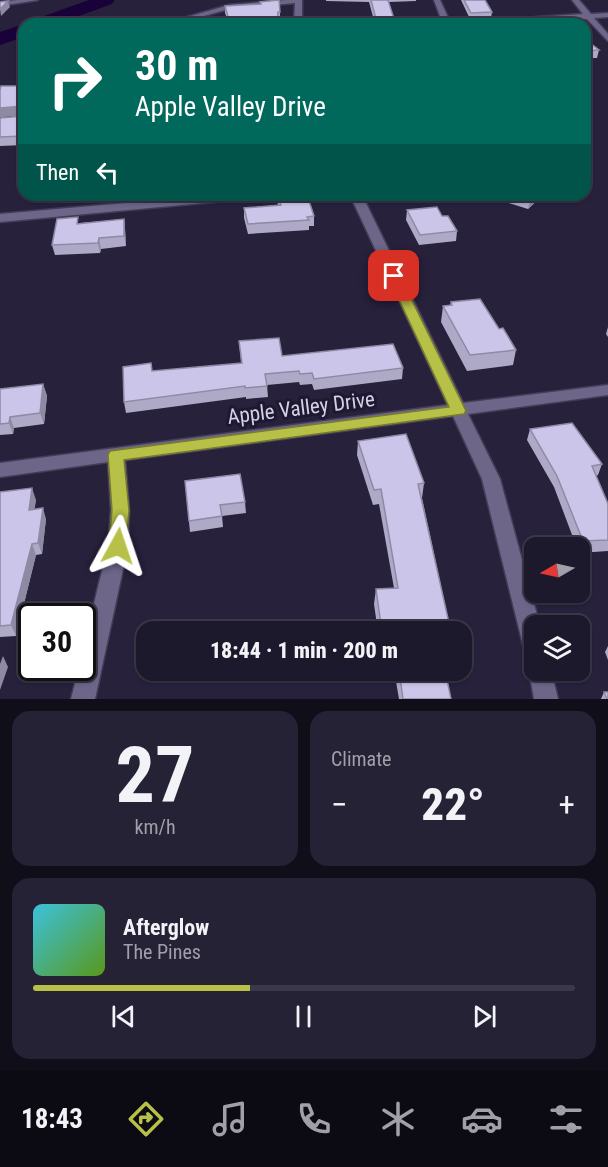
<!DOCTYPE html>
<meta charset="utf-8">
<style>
body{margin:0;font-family:"Roboto Condensed",sans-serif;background:#252235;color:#f1f3f6;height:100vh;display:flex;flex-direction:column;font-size:22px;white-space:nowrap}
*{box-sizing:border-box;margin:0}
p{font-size:20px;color:#a0a0aa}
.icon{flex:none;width:33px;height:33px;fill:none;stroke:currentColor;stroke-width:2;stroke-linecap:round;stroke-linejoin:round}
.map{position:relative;height:699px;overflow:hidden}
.panel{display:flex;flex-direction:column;gap:12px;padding:12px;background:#100e19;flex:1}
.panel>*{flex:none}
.guide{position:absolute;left:18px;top:18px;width:573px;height:183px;border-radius:18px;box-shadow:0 2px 4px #0004,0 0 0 2px #3b3849;background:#00695c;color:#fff;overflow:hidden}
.needle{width:39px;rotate:261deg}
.controls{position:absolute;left:524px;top:537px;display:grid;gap:12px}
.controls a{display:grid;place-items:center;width:66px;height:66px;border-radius:12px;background:#1d192d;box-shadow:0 2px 4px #0004,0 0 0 2px #3b3849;font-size:30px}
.speed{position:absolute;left:18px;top:603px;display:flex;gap:12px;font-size:30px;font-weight:700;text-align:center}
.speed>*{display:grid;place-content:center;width:78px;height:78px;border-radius:50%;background:#1d192d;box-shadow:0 2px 4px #0004,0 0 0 2px #3b3849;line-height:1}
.speed .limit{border:3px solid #111;border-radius:9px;background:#fff;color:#111}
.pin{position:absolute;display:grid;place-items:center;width:51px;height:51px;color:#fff;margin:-26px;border-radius:12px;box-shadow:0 3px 9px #0006}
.me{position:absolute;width:66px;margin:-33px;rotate:5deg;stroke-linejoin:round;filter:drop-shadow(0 0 4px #0008)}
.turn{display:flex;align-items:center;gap:21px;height:126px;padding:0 18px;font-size:27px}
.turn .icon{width:78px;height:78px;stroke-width:2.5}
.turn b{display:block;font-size:42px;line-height:51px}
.then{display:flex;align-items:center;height:57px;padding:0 18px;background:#0003;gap:12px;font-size:22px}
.big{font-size:45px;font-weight:800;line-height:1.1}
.panel .card{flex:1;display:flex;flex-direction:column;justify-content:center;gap:9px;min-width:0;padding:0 21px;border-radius:18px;background:#252235}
.panel .dial{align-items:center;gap:0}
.dial b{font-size:78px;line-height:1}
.song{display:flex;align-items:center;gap:18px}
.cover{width:72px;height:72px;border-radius:9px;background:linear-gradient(135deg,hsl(190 70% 55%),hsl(90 70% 35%))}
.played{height:6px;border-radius:3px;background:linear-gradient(90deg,#b8c147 40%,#3b3849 40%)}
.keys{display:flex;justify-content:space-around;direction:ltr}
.heat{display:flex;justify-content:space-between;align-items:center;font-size:33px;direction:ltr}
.panel .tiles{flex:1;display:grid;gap:12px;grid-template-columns:1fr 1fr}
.card:last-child{grid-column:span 2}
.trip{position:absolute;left:136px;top:621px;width:336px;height:60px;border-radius:18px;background:#1d192d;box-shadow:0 2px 4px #0004,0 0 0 2px #3b3849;font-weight:800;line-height:60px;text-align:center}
.dock{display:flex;height:96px;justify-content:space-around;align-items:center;background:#0c0a12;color:#a0a0aa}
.dock .icon{width:42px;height:42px}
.dock .on{color:#b8c147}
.dock b{font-size:27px;color:#f1f3f6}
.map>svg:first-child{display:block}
</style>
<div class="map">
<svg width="608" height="699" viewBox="0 0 608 699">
<rect width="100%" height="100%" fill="#27213c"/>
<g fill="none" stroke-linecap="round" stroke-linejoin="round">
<!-- river -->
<path fill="#180239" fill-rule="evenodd" d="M89 0H115L112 4 57 24H31L33 20Z
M24 24V37L0 45V32Z"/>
<defs>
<path id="minor" d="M17 0H38L0 6V2Z
M286 0H302V24H294L295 3 229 9 175 24H163L229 5Z
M434 0H440L451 24H443Z
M572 0H579L591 14 608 13V17L594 18 608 34V41L587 19 457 24 461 22 583 14Z
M217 195H262L256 198 0 222V214Z
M350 195H362L463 403 608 385V395L468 414 500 479 540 626H534V655L526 652 523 645 482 479 453 416 125 460 129 510 128 546 95 699H71L79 668H82V653L108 546 111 510 108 462 0 477V463L448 405Z
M532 662H534V670H551L558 699H534L529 670Z"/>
</defs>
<!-- minor casing -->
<use href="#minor" stroke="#433d57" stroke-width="3"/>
<!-- minor -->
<use href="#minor" fill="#6d6689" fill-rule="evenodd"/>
</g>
<!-- wall -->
<path fill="#afa9c8" d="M326 0H416V1L389 2 394 19V24H375L369 2 326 1Z
M461 0H485L492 12 491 18 499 24H473L474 19H470Z
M260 2 280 12V19H278L277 24H229L225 13V6L260 4Z
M585 39 599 50 597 58H585Z
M24 86V145L0 146V118L22 116 24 115 0 117Z
M276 195H302L314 216V226H309V230L248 234 244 218V208L278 205Z
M497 195H543L528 209 496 199Z
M407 210 442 216 457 231 456 241 419 245 406 220Z
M124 219 125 229 126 246 101 249 100 253 55 255 52 245 80 223Z
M451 302 499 329 516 350 513 365 467 371 441 322 443 306H450Z
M608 327V337L606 334Z
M239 341 282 356 403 368 402 379 314 390 312 384 300 385 299 382 267 385 268 397 246 399V397L126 413 124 402 153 371 241 363Z
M43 384 47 396 44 424 14 428 13 434 0 435V389Z
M530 429 602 464 598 475 596 476 608 504V551L579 553V548H577L554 487 527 440Z
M358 441 424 483 422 498 451 632H378L374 604 376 589 394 588 379 504 373 505 357 455Z
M185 481 245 502 246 513 222 516 223 527 190 532Z
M0 492 36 500 34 509 46 519 42 554 36 555 16 636 0 637Z
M608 646V660L605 652Z
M394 670H445L451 699H399Z
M604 692 608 699H601Z"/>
<!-- shaded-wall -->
<path fill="#8e8aa3" d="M8 1 10 7 1 16 0 9Z
M22 106 24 115 0 117V108Z
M535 195H543L528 209 530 200Z
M124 219 125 229 126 246 124 236Z
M99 238 101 249 100 253 98 243Z
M43 384 47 396 44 424 40 413Z
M10 417 14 428 13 434 9 423Z
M32 488 36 500 33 521 29 510Z
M43 508 46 519 42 554 38 543Z
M32 544 36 555 16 636 11 625Z
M3 656 8 667 0 690V664Z"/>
<!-- building -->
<path fill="#cbc5e9" stroke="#8e8aa3" stroke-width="1.5" d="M279 0 280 12H278L277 24H270L269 23H262V24H230L225 6 261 4 260 2Z
M371 0H388L394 19H376Z
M464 0H485L492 12 471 13Z
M8 1 0 9V2Z
M495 17 499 24H479L474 18Z
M585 39 599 50 585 51Z
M1 86H24V114L22 106 0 108V90Z
M24 114V136L0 137V118L22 116Z
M278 195H302L303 198H308L314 216 307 217 309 220 248 224 244 208 281 205Z
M516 195H535L530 200Z
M437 207 442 216H448L457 231 420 235 407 210Z
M78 217 77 224 124 219V236L99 238 98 243 52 245 57 219Z
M480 299 499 329 503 328 516 350 470 355 443 306 452 305 451 302Z
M279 338 282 356 393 344 403 368 314 379 312 373 300 374 299 371 265 374 267 386 245 388V386L124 402 123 367 151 363 152 371 242 363 239 341Z
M43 384 40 413 10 417 9 423 0 424V389Z
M572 423 602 464 592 466 608 504V540L583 541 557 476 530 429Z
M406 434 424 483 418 484 451 632H382L376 589 398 588 381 489 374 490 358 441Z
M240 474 245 502 220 505 222 516 189 521 185 481Z
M32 488 29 510 43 508 38 543 32 544 11 625 0 626V492Z
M399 670H445L451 699H403Z
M604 692H608V699H607Z"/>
<!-- route -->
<path fill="#b8c147" stroke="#787d2e" stroke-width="1.5" d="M394 272 400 276 466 411 464 414 124 460 129 510 126 546 124 551 118 553 111 551 109 546 112 510 108 455 110 451 449 407 388 276Z"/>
<g text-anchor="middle" stroke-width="6" stroke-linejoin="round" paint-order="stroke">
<!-- street labels -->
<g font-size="21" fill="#d5d2e4" stroke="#1e1832">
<text transform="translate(301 408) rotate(-7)" y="7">Apple Valley Drive</text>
</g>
</g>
</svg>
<div class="controls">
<a><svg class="needle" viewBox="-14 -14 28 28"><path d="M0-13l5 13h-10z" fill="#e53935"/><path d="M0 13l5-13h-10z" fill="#a0a0aa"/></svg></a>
<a><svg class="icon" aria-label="layers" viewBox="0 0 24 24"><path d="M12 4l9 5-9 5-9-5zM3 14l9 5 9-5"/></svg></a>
</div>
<div class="speed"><div class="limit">30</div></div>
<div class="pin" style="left:394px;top:276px;background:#d93025"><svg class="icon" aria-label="arrive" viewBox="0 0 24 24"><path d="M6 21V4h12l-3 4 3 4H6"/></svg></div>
<svg class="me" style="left:118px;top:546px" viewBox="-20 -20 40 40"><path d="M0-17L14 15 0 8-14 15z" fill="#b8c147" stroke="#fff" stroke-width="4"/></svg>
<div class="trip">18:44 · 1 min · 200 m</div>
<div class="guide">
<div class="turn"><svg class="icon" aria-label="right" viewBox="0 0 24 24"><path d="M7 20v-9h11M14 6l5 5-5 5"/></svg><div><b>30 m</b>Apple Valley Drive</div></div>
<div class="then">Then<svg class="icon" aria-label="left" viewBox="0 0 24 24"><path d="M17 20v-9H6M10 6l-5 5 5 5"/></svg></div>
</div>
</div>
<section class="panel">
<div class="tiles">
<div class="card dial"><b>27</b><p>km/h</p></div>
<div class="card"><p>Climate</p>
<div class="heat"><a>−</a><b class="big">22°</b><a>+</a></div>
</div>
<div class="card">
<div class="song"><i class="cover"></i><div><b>Afterglow</b><p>The Pines</p></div></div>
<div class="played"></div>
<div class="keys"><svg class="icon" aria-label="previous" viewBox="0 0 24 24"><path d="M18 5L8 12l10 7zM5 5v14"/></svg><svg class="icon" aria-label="pause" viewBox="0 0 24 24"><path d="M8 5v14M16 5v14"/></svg><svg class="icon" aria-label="next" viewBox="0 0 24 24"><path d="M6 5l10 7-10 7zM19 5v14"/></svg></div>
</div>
</div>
</section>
<nav class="dock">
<b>18:43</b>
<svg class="icon on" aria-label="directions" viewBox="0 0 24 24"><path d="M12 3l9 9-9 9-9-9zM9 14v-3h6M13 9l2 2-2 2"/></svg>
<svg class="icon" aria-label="music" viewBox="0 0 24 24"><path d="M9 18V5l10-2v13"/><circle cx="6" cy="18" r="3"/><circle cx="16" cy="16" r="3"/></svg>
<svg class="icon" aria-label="phone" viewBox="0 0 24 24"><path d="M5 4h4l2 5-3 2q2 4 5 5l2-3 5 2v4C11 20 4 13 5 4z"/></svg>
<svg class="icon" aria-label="climate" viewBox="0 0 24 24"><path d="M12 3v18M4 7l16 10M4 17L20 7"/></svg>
<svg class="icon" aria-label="car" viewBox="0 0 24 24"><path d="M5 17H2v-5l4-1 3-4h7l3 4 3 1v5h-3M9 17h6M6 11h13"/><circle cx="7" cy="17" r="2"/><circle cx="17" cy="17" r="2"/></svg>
<svg class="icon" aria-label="filters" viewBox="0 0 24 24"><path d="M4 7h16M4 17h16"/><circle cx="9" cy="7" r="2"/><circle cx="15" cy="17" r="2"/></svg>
</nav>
